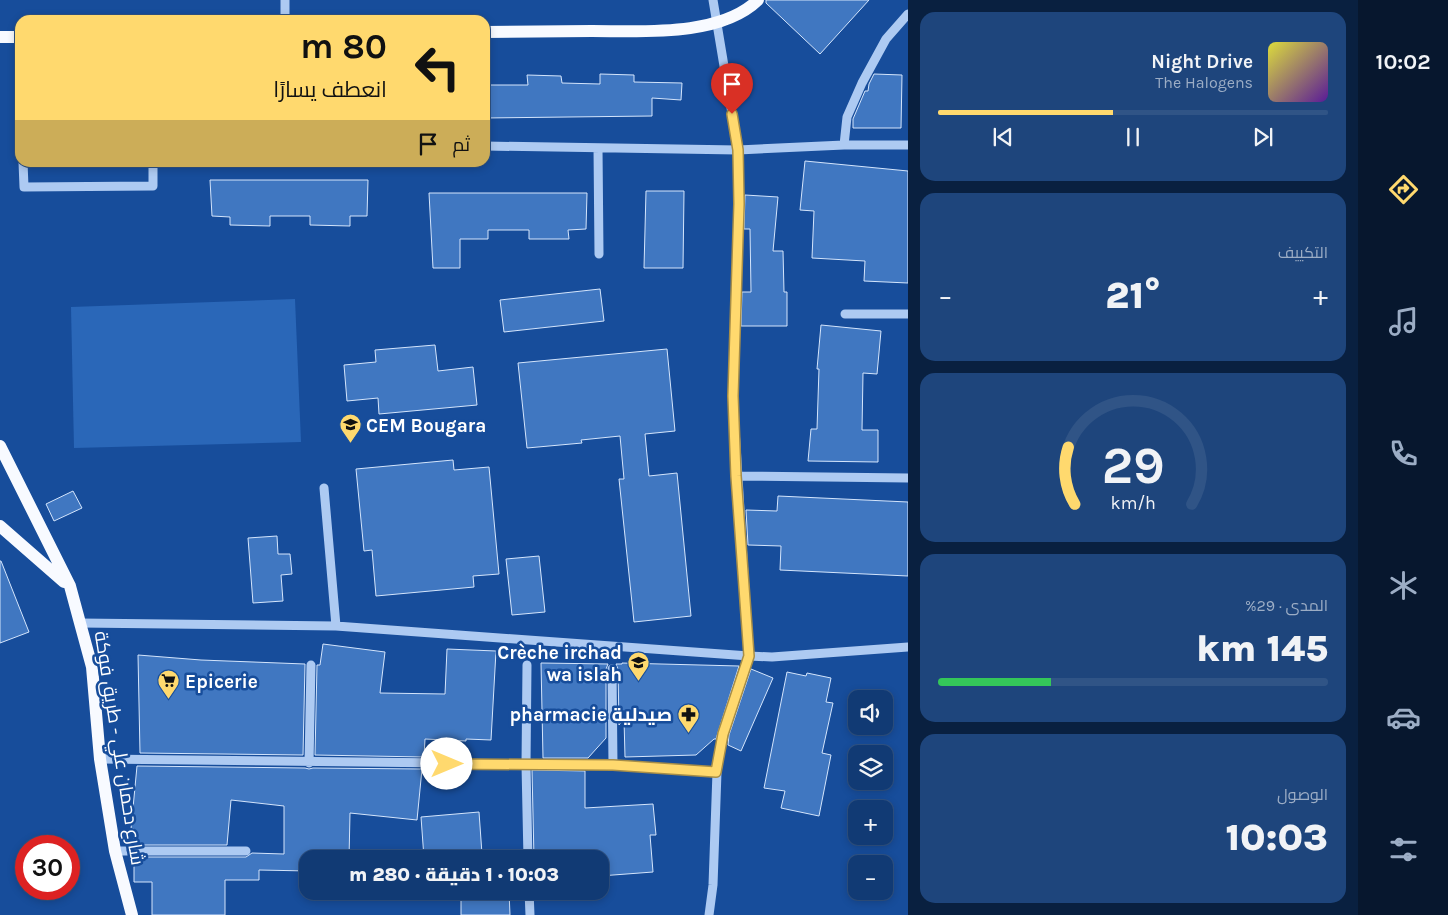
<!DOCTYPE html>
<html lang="ar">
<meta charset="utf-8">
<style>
body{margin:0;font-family:Karla,Cairo,sans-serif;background:#1e457c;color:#f1f3f6;direction:rtl;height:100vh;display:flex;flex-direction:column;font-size:19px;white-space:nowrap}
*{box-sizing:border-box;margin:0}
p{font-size:16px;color:#9cadc5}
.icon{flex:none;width:28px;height:28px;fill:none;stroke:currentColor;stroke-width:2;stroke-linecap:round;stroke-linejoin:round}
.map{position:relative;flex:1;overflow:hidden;direction:ltr}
.details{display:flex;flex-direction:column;gap:12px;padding:12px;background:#092040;width:450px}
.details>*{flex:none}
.hud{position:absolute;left:15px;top:15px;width:475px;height:152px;border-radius:15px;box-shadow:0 2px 8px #0003,0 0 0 1px #305486;direction:rtl;background:#ffd96e;color:#111;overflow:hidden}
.controls{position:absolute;left:848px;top:690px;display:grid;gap:10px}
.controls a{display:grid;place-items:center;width:45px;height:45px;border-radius:10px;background:#113a74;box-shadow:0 2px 8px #0003,0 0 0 1px #305486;font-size:25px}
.speed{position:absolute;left:15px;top:835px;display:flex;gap:10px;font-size:25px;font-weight:700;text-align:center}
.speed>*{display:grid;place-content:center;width:65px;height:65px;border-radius:50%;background:#113a74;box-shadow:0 2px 8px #0003,0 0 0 1px #305486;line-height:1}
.speed .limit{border:8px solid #d22;background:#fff;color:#111}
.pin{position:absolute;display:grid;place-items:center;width:42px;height:42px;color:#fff;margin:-51px -21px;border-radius:50% 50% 50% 0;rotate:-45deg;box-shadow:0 0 5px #0007}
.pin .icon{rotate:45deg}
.me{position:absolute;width:55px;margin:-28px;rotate:90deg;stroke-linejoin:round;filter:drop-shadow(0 0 4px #0008)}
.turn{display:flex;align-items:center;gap:18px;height:105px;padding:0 20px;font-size:22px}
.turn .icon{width:65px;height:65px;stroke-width:2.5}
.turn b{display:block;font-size:35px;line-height:42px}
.then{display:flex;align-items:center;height:48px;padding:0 20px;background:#0003;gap:10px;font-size:19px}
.big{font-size:38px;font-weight:800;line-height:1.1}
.details .widget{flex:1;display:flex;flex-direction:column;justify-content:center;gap:8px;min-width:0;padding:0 18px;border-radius:15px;background:#1e457c}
.details .dial{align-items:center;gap:0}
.dial svg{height:130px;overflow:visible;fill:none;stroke:#305486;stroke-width:7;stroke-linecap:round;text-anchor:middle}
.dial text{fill:#f1f3f6;stroke:none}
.song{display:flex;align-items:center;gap:15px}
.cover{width:60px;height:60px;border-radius:8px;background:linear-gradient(135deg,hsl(60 70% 55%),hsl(270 70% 35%))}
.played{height:5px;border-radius:2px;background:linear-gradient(90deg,#ffd96e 45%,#305486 45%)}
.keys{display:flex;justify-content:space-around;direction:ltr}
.heat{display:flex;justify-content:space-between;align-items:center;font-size:28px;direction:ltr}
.charge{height:8px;border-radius:4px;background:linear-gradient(90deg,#34c759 29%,#305486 0)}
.trip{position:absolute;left:299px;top:850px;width:310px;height:50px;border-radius:15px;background:#113a74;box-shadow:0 2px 8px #0003,0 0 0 1px #305486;font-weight:800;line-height:50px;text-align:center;direction:rtl}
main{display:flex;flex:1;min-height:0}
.tabs{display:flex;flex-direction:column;width:90px;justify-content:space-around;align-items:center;background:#07172e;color:#9cadc5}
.tabs .icon{width:35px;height:35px}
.tabs .current{color:#ffd96e}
.tabs b{font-size:22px;color:#f1f3f6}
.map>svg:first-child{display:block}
</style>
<main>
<nav class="tabs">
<b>10:02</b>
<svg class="icon current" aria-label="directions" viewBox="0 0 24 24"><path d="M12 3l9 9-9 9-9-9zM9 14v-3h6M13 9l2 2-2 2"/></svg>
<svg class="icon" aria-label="music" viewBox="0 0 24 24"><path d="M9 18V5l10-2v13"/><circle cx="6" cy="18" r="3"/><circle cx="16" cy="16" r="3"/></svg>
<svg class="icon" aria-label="phone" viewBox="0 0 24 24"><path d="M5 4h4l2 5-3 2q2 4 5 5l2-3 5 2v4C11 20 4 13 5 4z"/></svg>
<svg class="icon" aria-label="climate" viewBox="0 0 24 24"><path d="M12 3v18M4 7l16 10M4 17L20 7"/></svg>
<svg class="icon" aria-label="car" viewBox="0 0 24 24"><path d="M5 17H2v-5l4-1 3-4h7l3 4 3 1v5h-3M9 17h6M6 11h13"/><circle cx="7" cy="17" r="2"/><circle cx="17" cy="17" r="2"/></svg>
<svg class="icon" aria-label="filters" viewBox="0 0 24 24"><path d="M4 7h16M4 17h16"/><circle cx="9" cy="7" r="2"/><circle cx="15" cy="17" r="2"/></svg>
</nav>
<section class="details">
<div class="widget">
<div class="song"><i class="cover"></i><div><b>Night Drive</b><p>The Halogens</p></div></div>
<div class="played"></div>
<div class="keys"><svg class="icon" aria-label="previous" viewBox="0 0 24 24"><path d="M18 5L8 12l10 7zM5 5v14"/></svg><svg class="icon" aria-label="pause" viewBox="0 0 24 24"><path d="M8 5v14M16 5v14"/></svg><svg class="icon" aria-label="next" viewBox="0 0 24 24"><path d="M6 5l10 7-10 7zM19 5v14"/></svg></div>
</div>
<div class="widget"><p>التكييف</p>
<div class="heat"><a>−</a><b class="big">21°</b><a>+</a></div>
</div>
<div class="widget dial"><svg viewBox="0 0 100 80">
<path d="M14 69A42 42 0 1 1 86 69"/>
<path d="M14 69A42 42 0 0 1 10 34" stroke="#ffd96e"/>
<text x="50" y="56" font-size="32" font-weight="700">29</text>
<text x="50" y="72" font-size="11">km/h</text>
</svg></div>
<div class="widget"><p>المدى · 29%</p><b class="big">145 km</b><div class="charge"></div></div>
<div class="widget"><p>الوصول</p><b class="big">10:03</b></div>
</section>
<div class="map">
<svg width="908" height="915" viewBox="0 0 908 915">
<rect width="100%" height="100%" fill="#174d9b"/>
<!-- green -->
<path fill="#2a67b8" d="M295 299 301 442 74 448 71 307Z"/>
<!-- building -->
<path fill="#4077c1" stroke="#d4e5fc" d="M766 0H869L820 54 766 3Z
M600 74 634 75V82L682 83 681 100 652 98V116L485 118V85H528L527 75 561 76 562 83 600 84Z
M874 74 902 75 901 128H853V119L865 91H868L869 84Z
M805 161 908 171V283L864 281 865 261 812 258 814 211 800 210Z
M210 180H368L367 216H350V226L310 225V216H270V226L230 225V217L212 216Z
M646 191H684L683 268H644Z
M429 193H587L586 229 568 230 569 239H529V230H488V239H460V268H433Z
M745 195 778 197 773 251H783L784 292H787V326H741L742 292H751L750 229H744Z
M600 289 604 321 504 332 500 300Z
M821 325 881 331 877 374 863 373 862 430H878V462L808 461 811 429H817L819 369H817Z
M435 345 438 371 473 367 477 405 379 414 378 398 347 401 344 365 376 362 375 350Z
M667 349 675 431 645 434 649 476 677 473 691 616 634 622 619 479H624L620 436 581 440 582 443 527 448 518 363Z
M453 460 454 470 489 467 499 574 473 576 474 587 376 596 372 550 364 551 356 469Z
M73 491 82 508 54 521 46 504Z
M778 496 908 502V576L780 570 781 546 748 545 746 510 777 511Z
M277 536 278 554H290L292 574 281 575 283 601 253 603 248 538Z
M539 556 545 612 512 615 506 559Z
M0 561H1L29 632 0 643Z
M323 644 385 652 380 693 445 694 447 649 496 651 491 740 466 739V741L425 739 424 757 315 755 317 665H320Z
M138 655 201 660 305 664 303 755 140 753Z
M541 663 608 664 606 669V738L588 758H543Z
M622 663 739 666 716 739H714L696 755 625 757 624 719 619 725 618 669 616 664H622Z
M751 669 773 678 741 751 728 745 729 735Z
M787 672 806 676 807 673 831 678 826 702 833 703 822 753 831 755 819 816 781 808 785 791 764 788Z
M137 766 305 768 309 769 313 768 422 769 417 820 350 813 349 859H308V871L259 870V880H225V915H152V882H134V857H246L252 853 284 854V806L231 800 227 845H134V829H131Z
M532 770 585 771V808L653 804 656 835H650L653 872 600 876V859H534Z
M479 812 482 854 424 858 421 817Z
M461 891H509L510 915H461Z"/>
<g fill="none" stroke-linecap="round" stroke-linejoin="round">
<!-- minor -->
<path stroke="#adcaf2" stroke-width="9" d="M285 0V20
M713 0 738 150 739 204 733 396 749 656 772 657 908 647
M844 145 847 117 862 83 886 39 908 14
M485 146 738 150 844 145H908
M598 148 599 254
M23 162 24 187 153 186V162
M845 314H908
M737 476 908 478
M324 488 336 626
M80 623 336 626 749 656 723 734 717 772 713 885 709 915
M527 665 526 765 528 859
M612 669 613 765
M100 759 613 765 717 772
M309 763 311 665
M115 851H246
M529 891 530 915"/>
<!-- major -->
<path stroke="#f8faff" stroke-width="12" d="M485 32C521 32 557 31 592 31 642 31 720 37 758 0
M0 37H20
M0 446 70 586 80 623 92 667 100 759 115 851 132 915
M0 526 64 582"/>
</g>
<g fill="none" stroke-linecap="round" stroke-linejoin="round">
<defs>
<path id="route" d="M447 764 613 765 716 772 723 734 749 656 736 476 733 396 739 204 738 150 732 114"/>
</defs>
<!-- route casing -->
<use href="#route" stroke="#a68d48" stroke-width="12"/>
<!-- route -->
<use href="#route" stroke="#ffd96e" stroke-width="9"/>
</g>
<!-- icons -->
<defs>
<symbol id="school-pin" viewBox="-11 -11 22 30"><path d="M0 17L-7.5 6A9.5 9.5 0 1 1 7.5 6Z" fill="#ffd96e" stroke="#174d9b"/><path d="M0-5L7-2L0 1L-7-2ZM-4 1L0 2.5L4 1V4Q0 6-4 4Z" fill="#111"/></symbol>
<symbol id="supermarket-pin" viewBox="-11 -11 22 30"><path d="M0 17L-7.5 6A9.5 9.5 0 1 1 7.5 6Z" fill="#ffd96e" stroke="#174d9b"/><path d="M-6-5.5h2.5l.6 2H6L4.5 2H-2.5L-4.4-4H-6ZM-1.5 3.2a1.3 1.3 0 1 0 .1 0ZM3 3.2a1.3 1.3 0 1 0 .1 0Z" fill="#111"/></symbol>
<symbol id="pharmacy-pin" viewBox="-11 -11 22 30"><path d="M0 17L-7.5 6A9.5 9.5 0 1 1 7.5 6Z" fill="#ffd96e" stroke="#174d9b"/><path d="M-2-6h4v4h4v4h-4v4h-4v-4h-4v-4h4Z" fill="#111"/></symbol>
</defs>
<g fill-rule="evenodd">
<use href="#school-pin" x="338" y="412" width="25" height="34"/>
<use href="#school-pin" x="626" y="650" width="25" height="34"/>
<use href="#supermarket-pin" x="156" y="668" width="25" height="34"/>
<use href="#pharmacy-pin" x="676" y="702" width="25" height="34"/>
</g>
<g text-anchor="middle" stroke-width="5" stroke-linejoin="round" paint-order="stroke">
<!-- poi labels -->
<g font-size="19" font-weight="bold" fill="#fff" stroke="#174d9b" text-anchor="start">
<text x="366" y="432">CEM Bougara</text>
<text x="622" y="659" text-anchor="end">Crèche irchad<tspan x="622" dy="22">wa islah</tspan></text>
<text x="185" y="688">Epicerie</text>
<text x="672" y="721" text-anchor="end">pharmacie صيدلية</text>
</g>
<!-- street labels -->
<g font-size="19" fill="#fff" stroke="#174d9b">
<text transform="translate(120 748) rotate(81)" y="7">شارع دحمان علي - طريق فوكة</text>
</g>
</g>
</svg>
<div class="controls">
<a><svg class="icon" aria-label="sound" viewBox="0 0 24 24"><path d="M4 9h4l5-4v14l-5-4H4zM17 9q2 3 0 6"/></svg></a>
<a><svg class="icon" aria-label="layers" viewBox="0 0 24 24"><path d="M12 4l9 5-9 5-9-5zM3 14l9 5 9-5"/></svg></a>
<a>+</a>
<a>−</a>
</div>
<div class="speed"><div class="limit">30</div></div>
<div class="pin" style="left:732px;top:114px;background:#d93025"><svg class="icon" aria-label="arrive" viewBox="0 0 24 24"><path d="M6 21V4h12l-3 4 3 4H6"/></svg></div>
<svg class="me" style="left:447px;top:764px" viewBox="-20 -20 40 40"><circle r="19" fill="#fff"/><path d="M0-13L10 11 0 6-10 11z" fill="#ffd96e"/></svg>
<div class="trip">10:03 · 1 دقيقة · 280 m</div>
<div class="hud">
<div class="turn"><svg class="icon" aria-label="left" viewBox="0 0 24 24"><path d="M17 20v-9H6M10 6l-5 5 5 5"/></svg><div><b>80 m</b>انعطف يسارًا</div></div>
<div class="then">ثم<svg class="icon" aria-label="arrive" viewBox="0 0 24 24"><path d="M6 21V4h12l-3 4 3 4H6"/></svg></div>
</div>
</div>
</main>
